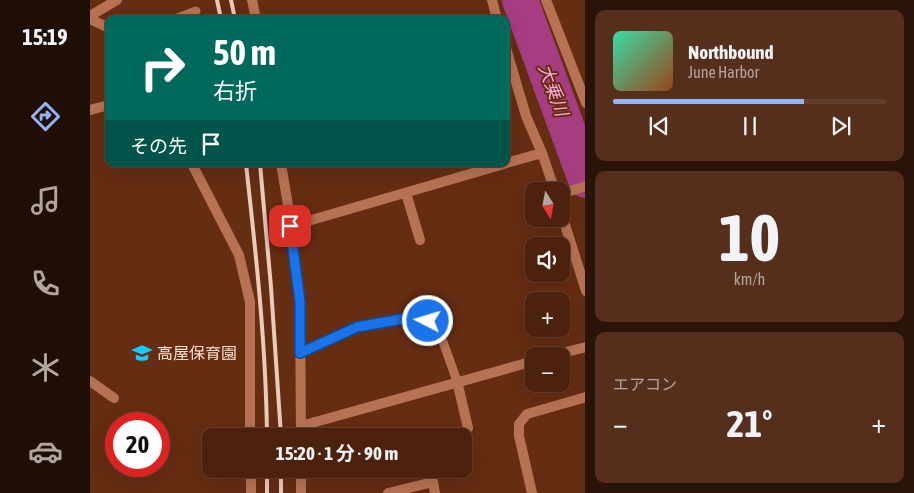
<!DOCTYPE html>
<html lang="ja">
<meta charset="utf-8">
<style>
body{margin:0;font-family:"Asap Condensed","Noto Sans JP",sans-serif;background:#562f1c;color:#f1f3f6;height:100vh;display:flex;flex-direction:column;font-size:19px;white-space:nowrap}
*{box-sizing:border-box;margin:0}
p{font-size:16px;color:#b2a49e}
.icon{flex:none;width:28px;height:28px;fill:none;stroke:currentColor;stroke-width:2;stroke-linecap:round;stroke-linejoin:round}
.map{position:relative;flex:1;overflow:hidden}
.side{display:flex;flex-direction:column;gap:10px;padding:10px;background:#2a1308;width:329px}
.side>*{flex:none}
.guide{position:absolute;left:15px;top:15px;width:405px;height:152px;border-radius:10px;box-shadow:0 5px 20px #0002,0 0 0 1px #633f2e;background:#00695c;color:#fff;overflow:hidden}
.needle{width:32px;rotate:169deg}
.buttons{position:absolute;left:435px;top:182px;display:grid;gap:10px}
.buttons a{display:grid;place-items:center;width:45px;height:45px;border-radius:10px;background:#4c220e;box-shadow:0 5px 20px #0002,0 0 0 1px #633f2e;font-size:25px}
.speed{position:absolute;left:15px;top:412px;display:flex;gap:10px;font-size:25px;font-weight:700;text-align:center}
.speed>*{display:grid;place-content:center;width:65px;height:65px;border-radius:50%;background:#4c220e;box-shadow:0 5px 20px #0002,0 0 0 1px #633f2e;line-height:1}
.speed .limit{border:8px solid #d22;background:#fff;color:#111}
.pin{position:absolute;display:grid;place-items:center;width:42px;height:42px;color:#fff;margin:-21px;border-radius:10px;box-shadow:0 2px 8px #0006}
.me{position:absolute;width:55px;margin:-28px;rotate:275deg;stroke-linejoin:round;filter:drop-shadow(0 0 4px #0008)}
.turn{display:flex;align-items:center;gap:18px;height:105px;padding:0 25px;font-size:22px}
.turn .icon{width:65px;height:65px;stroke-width:2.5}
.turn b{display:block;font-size:35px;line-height:42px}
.then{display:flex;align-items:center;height:48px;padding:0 25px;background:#0003;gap:10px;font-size:19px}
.big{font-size:38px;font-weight:700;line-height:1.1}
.side .tile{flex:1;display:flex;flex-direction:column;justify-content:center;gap:8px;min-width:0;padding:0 18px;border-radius:10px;background:#562f1c}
.side .dial{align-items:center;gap:0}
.dial b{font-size:65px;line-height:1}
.song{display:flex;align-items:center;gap:15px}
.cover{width:60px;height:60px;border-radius:8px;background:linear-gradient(135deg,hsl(160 70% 55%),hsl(20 70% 35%))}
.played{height:5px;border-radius:2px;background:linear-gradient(90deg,#95b2f1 70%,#633f2e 70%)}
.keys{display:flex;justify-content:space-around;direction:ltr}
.heat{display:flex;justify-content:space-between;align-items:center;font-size:28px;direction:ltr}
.trip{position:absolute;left:112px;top:428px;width:270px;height:50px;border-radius:10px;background:#4c220e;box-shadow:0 5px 20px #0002,0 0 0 1px #633f2e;font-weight:700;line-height:50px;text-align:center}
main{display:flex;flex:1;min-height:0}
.tabs{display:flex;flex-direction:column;width:90px;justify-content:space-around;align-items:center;background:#1e0e06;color:#b2a49e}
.tabs .icon{width:35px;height:35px}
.tabs .active{color:#95b2f1}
.tabs b{font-size:22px;color:#f1f3f6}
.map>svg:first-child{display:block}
</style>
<main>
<nav class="tabs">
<b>15:19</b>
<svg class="icon active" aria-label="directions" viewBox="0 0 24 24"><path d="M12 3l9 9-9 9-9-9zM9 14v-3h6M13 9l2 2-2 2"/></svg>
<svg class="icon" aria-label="music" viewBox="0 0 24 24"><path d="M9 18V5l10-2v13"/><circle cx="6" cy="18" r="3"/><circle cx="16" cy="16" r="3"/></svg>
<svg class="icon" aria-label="phone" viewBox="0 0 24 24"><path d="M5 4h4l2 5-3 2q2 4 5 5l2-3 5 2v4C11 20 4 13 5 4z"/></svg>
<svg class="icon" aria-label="climate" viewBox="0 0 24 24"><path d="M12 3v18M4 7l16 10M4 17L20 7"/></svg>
<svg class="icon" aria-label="car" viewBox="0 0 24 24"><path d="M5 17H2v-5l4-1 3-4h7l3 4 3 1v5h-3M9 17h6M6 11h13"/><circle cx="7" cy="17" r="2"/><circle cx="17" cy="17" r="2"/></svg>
</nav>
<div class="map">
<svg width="496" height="493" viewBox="0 0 496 493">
<rect width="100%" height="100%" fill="#652d12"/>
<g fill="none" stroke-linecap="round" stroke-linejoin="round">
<!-- river -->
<path stroke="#a73d81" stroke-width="36" d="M430 0 496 180"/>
<!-- lane -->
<path stroke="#b77253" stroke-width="9" d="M85 19 106 11
M210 353 267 327 329 316 347 325 367 381"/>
<!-- street -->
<path stroke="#b77253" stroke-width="10" d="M162 0 166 19
M402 0 407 19
M456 0 496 103
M0 16 27 0
M0 19 19 28
M416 48 436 116 452 153 465 191
M0 110 19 105
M416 163 452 153
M102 164 149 255 160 302V436
M191 164 198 205 210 302 211 436
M316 193 330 240
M471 194 496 186
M471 212 496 291
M201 226 414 164
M460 356 496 347
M0 381 24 398
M367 381 378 428
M211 426 444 361
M161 469V493
M211 469V493
M298 493 343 482 345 493
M442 493 429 436V424L437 414 496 397"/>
<!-- rail -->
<path stroke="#e9cabb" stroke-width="4" d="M127 0 131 19
M141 0 145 19
M156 164C166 254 176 345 177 436
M170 164 181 287 191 436
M177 469V493
M191 469V493"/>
</g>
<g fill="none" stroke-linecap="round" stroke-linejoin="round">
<defs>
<path id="route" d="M200 226 210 302V353L267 327 329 316 338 321"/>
</defs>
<!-- route casing -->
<use href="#route" stroke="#114b97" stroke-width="12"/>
<!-- route -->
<use href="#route" stroke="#1a73e8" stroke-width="9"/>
</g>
<!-- icons -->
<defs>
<symbol id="school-bare" viewBox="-9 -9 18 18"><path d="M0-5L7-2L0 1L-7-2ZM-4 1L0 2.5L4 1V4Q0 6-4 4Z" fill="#19cafc" stroke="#652d12" stroke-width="2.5" paint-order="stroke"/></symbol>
</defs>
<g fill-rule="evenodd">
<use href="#school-bare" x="38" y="339" width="28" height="28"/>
</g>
<g text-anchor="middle" stroke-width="4" stroke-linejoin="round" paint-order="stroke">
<!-- poi labels -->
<g font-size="16" fill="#fbdfd2" stroke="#652d12" text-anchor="start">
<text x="67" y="359">高屋保育園</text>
</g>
<!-- water labels -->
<g font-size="18" font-style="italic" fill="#fdabda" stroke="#652d12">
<text transform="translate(463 90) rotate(70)" y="6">大乗川</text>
</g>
</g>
</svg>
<div class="buttons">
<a><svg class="needle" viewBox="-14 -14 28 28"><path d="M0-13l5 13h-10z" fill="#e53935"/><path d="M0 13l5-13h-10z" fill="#b2a49e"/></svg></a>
<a><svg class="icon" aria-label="sound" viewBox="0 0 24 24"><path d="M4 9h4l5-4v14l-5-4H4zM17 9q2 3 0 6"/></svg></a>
<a>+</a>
<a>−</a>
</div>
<div class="speed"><div class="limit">20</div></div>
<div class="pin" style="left:200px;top:226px;background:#d93025"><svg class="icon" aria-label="arrive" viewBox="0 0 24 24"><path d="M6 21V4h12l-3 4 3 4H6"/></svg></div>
<svg class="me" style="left:338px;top:321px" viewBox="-20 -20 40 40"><circle r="17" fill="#1a73e8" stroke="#fff" stroke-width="3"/><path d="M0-11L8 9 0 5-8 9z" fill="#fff"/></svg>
<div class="trip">15:20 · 1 分 · 90 m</div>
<div class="guide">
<div class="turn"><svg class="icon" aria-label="right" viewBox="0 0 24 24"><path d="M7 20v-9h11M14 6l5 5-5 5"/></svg><div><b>50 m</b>右折</div></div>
<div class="then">その先<svg class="icon" aria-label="arrive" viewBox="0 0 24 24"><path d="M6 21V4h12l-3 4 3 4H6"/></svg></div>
</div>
</div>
<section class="side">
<div class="tile">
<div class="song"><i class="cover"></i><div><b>Northbound</b><p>June Harbor</p></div></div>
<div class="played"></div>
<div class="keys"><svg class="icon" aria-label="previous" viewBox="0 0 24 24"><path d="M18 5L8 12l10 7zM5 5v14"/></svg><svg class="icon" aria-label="pause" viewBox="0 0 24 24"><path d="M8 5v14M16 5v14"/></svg><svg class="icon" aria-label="next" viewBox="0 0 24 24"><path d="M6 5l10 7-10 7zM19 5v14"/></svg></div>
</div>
<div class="tile dial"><b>10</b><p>km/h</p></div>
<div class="tile"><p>エアコン</p>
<div class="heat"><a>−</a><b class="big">21°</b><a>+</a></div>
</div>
</section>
</main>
